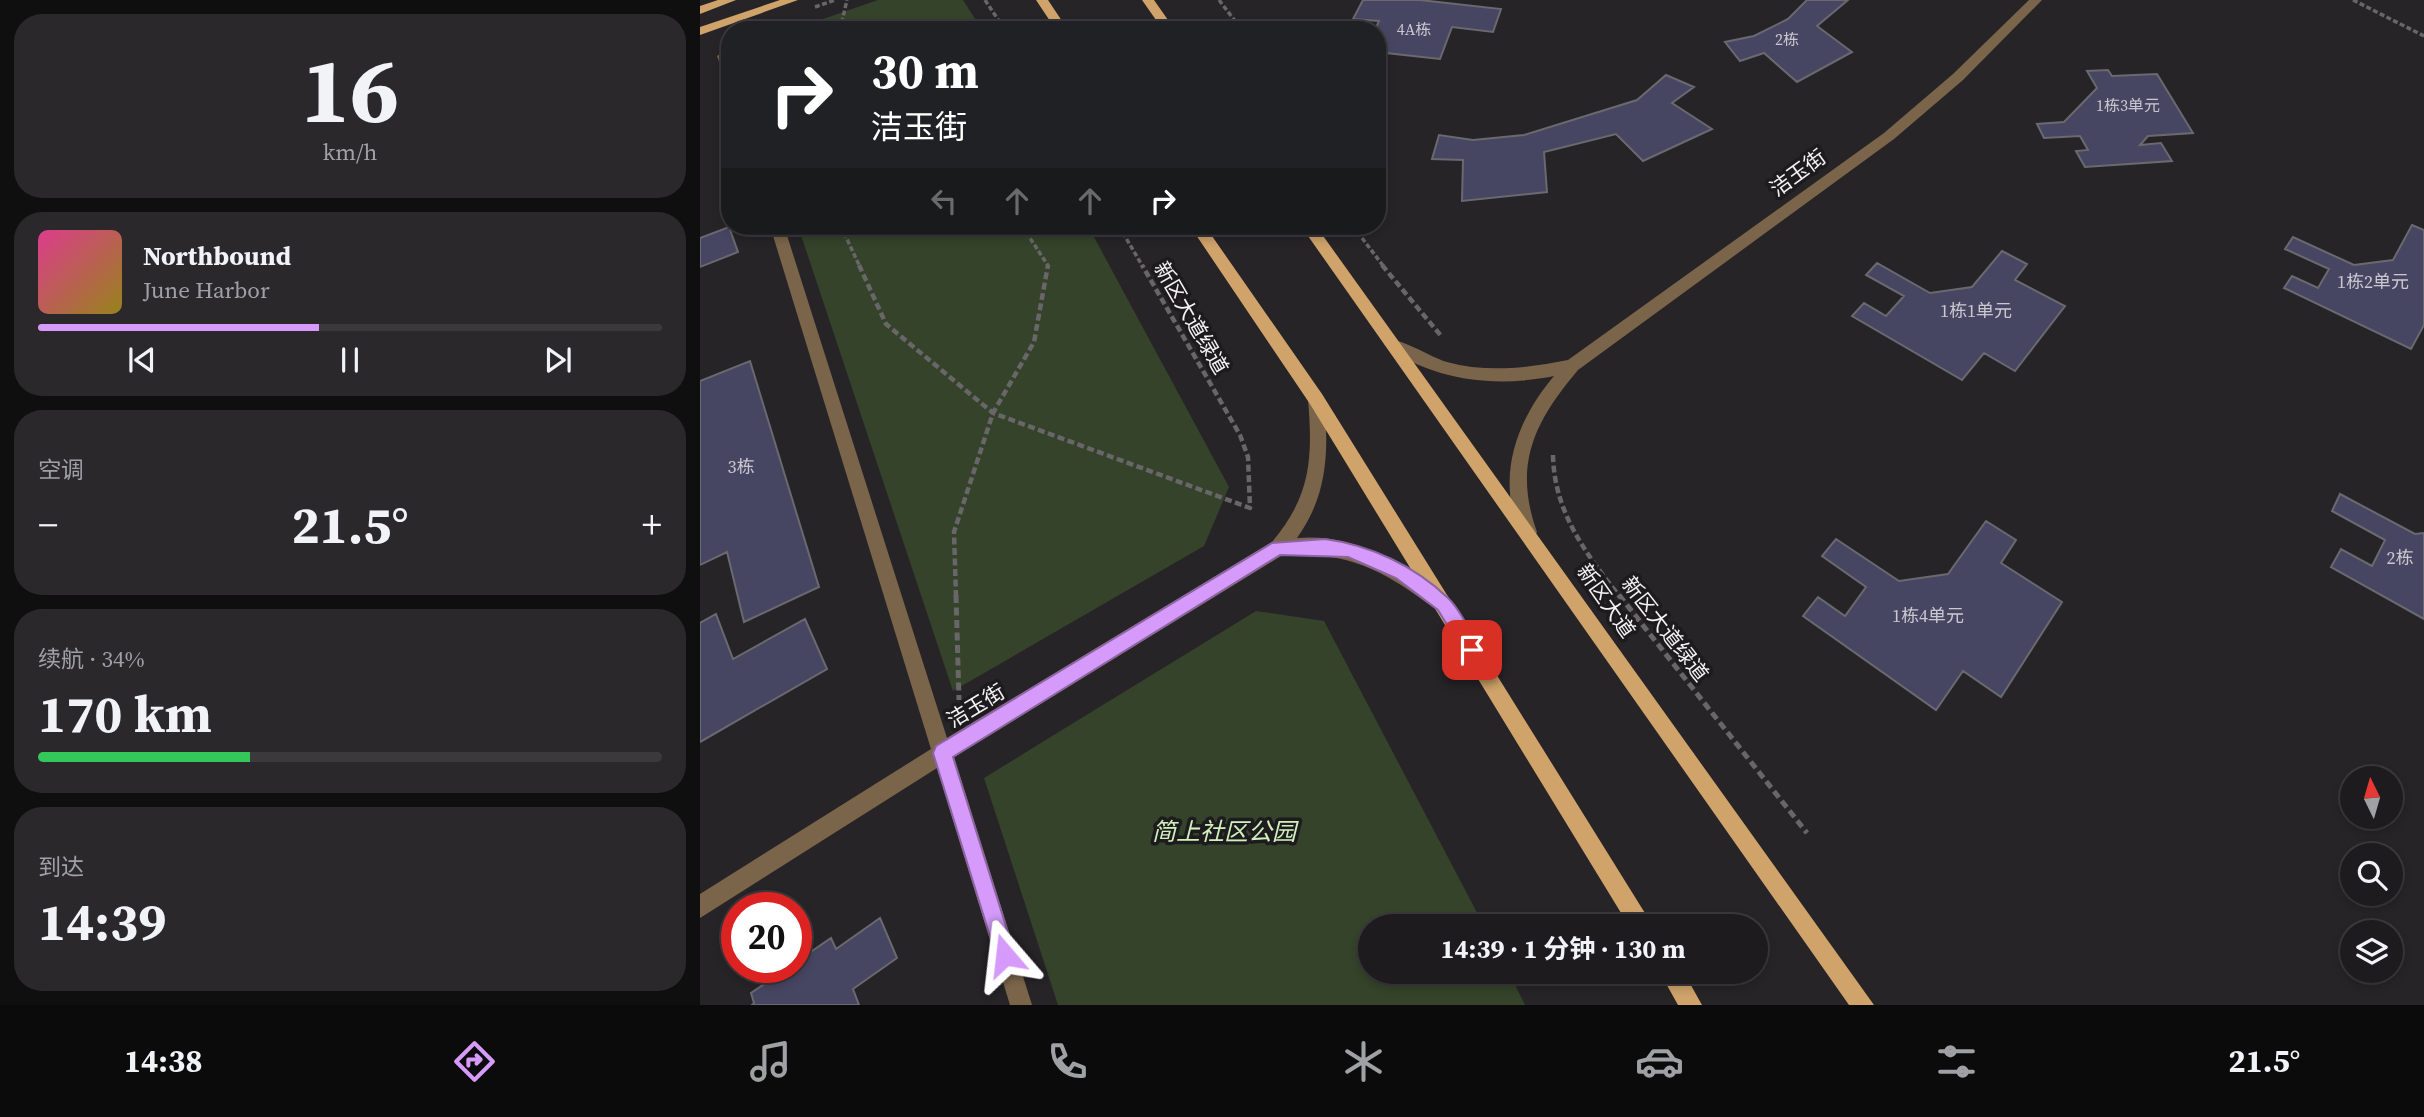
<!DOCTYPE html>
<html lang="zh">
<meta charset="utf-8">
<style>
body{margin:0;font-family:"Source Serif 4","Noto Sans SC",serif;background:#2a282b;color:#f1f3f6;height:100vh;display:flex;flex-direction:column;font-size:26px;white-space:nowrap}
*{box-sizing:border-box;margin:0}
p{font-size:23px;color:#a0a1a4}
.icon{flex:none;width:38px;height:38px;fill:none;stroke:currentColor;stroke-width:2;stroke-linecap:round;stroke-linejoin:round}
.map{position:relative;flex:1;overflow:hidden}
.drawer{display:flex;flex-direction:column;gap:14px;padding:14px;background:#100f10;width:700px}
.drawer>*{flex:none}
.hud{position:absolute;left:21px;top:21px;width:665px;height:214px;border-radius:28px;box-shadow:0 4px 10px #0003,0 0 0 2px #3b393c;background:#202124;color:#fff;overflow:hidden}
.needle{width:46px;rotate:355deg}
.controls{position:absolute;left:1640px;top:766px;display:grid;gap:14px}
.controls a{display:grid;place-items:center;width:63px;height:63px;border-radius:50%;background:#1d1b1e;box-shadow:0 4px 10px #0003,0 0 0 2px #3b393c;font-size:35px}
.speed{position:absolute;left:21px;top:892px;display:flex;gap:14px;font-size:35px;font-weight:700;text-align:center}
.speed>*{display:grid;place-content:center;width:91px;height:91px;border-radius:50%;background:#1d1b1e;box-shadow:0 4px 10px #0003,0 0 0 2px #3b393c;line-height:1}
.speed .limit{border:10px solid #d22;background:#fff;color:#111}
.pin{position:absolute;display:grid;place-items:center;width:60px;height:60px;color:#fff;margin:-30px;border-radius:14px;box-shadow:0 4px 10px #0006}
.me{position:absolute;width:77px;margin:-38px;rotate:343deg;stroke-linejoin:round;filter:drop-shadow(0 0 5px #0008)}
.turn{display:flex;align-items:center;gap:24px;height:147px;padding:0 35px;font-size:32px}
.turn .icon{width:91px;height:91px;stroke-width:2.5}
.turn b{display:block;font-size:49px;line-height:60px}
.lanes{display:flex;align-items:center;height:66px;padding:0 35px;background:#0003;justify-content:center;gap:35px;direction:ltr}
.lanes .off{opacity:.35}
.big{font-size:52px;font-weight:700;line-height:1.1}
.drawer .widget{flex:1;display:flex;flex-direction:column;justify-content:center;gap:10px;min-width:0;padding:0 24px;border-radius:28px;background:#2a282b}
.drawer .dial{align-items:center;gap:0}
.dial b{font-size:91px;line-height:1}
.song{display:flex;align-items:center;gap:21px}
.cover{width:84px;height:84px;border-radius:10px;background:linear-gradient(135deg,hsl(330 70% 55%),hsl(50 70% 35%))}
.played{height:7px;border-radius:4px;background:linear-gradient(90deg,#d69bfa 45%,#3b393c 45%)}
.keys{display:flex;justify-content:space-around;direction:ltr}
.heat{display:flex;justify-content:space-between;align-items:center;font-size:38px;direction:ltr}
.charge{height:10px;border-radius:5px;background:linear-gradient(90deg,#34c759 34%,#3b393c 0)}
.trip{position:absolute;left:658px;top:914px;width:410px;height:70px;border-radius:35px;background:#1d1b1e;box-shadow:0 4px 10px #0003,0 0 0 2px #3b393c;font-weight:700;line-height:70px;text-align:center}
.tab-bar{display:flex;height:112px;justify-content:space-around;align-items:center;background:#0c0b0c;color:#a0a1a4}
.tab-bar .icon{width:49px;height:49px}
.tab-bar .selected{color:#d69bfa}
.tab-bar b{font-size:32px;color:#f1f3f6}
main{display:flex;flex:1;min-height:0}
.map>svg:first-child{display:block}
</style>
<main>
<section class="drawer">
<div class="widget dial"><b>16</b><p>km/h</p></div>
<div class="widget">
<div class="song"><i class="cover"></i><div><b>Northbound</b><p>June Harbor</p></div></div>
<div class="played"></div>
<div class="keys"><svg class="icon" aria-label="previous" viewBox="0 0 24 24"><path d="M18 5L8 12l10 7zM5 5v14"/></svg><svg class="icon" aria-label="pause" viewBox="0 0 24 24"><path d="M8 5v14M16 5v14"/></svg><svg class="icon" aria-label="next" viewBox="0 0 24 24"><path d="M6 5l10 7-10 7zM19 5v14"/></svg></div>
</div>
<div class="widget"><p>空调</p>
<div class="heat"><a>−</a><b class="big">21.5°</b><a>+</a></div>
</div>
<div class="widget"><p>续航 · 34%</p><b class="big">170 km</b><div class="charge"></div></div>
<div class="widget"><p>到达</p><b class="big">14:39</b></div>
</section>
<div class="map">
<svg width="1724" height="1005" viewBox="0 0 1724 1005">
<rect width="100%" height="100%" fill="#272428"/>
<!-- green -->
<path fill="#34432a" d="M178 0H263L282 30H91Z
M98 226H388L529 487 504 546 253 691Z
M556 611 624 621 784 926H670V971H808L825 1005H358L284 778Z"/>
<!-- building -->
<path fill="#464662" stroke="#69696f" stroke-width="2" d="M663 0H720L801 9 793 32 752 27 740 59 677 52 675 30 679 21 653 19Z
M1107 0H1148L1117 26 1152 52 1097 82 1064 53 1040 61 1025 42 1054 36 1088 19Z
M1408 70 1412 76 1457 74 1493 133 1448 136 1440 145 1461 143 1472 161 1385 167 1376 151 1388 150 1380 136 1344 138 1337 124 1364 122 1397 88 1387 71Z
M966 75 994 87 972 103 1012 129 943 161 916 134 844 152 847 192 762 201 763 160 732 159 739 135 773 140 824 135 937 100Z
M1712 225 1724 230V325L1711 349 1584 288 1592 276 1618 288 1629 269 1585 249 1593 237 1654 265 1693 260Z
M29 227 38 252 0 267V238Z
M1302 251 1327 264 1315 280 1365 306 1315 371 1284 353 1262 380 1152 316 1164 303 1186 316 1204 296 1166 275 1177 263 1230 293 1272 287Z
M50 361 119 587 44 622 27 552 0 565V381Z
M1640 494 1715 534 1724 533V619L1631 567 1641 549 1672 566 1685 540 1632 511Z
M1286 521 1316 540 1301 563 1362 602 1301 697 1263 671 1236 710 1103 616 1118 597 1145 616 1166 587 1122 556 1136 539 1199 581 1248 574Z
M16 614 33 659 105 619 127 669 0 742V623Z
M180 918 197 958 153 989 159 1005H52L54 1003 51 993 88 968H96V962L131 938 136 949Z"/>
<g fill="none" stroke-linecap="round" stroke-linejoin="round">
<!-- path-far2 -->
<path stroke="#696669" stroke-width="3.5" stroke-dasharray="5 2.5" stroke-linecap="butt" d="M285 0 305 30
M519 0 542 30
M1653 0 1724 36
M115 7 135 0
M140 30 147 0
M141 226 160 267
M322 226 349 267
M419 226 443 267
M653 226 684 267"/>
<!-- path-far1 -->
<path stroke="#696669" stroke-width="4.5" stroke-dasharray="7 3.5" stroke-linecap="butt" d="M159 265 186 324 293 413 550 508 548 457 540 435 442 265
M682 265 742 337
M853 455C854 512 886 554 920 597
M256 597 254 532 293 413 334 342 348 265"/>
<!-- path -->
<path stroke="#696669" stroke-width="5" stroke-dasharray="8 4.5" stroke-linecap="butt" d="M256 595 259 700
M919 595 1107 833"/>
<!-- minor -->
<path fill="#7a654a" fill-rule="evenodd" d="M1329 0H1342L1263 80 1194 139 878 370C834 422 813 465 837 532L834 538 828 540 822 538C795 480 815 422 854 376 804 386 752 383 706 359 698 355 689 351 684 344L686 340C698 336 732 358 747 362 787 373 828 368 868 360L1184 133 1253 74Z
M23 52 30 57V80L24 76 17 56Z
M70 226H84L247 738 572 542C611 496 613 458 608 399L616 392 624 399C629 450 628 495 597 538 654 533 703 564 748 596L750 602 748 608 741 611 734 608C683 570 647 550 581 556L254 757 332 1005H310L237 768 0 918V894L231 749Z"/>
<!-- major -->
<path fill="#cfa36a" fill-rule="evenodd" d="M18 0H36L0 14V6Z
M80 0H98L0 35V27Z
M336 0H348L368 30H356Z
M442 0H454L475 30H463Z
M490 226H505L622 394 953 926H929L610 404Z
M601 226H616L1174 1005H1149Z
M959 971H983L1002 1005H978Z"/>
</g>
<!-- route -->
<path fill="#d69bfa" stroke="#8b65a2" stroke-width="2" d="M625 539C670 545 715 566 748 598 760 609 769 630 778 644L781 650 778 656H766L738 610 696 578 648 557 580 555 253 757 315 955 312 962 305 965 298 962 233 753 236 746 572 543Z"/>
<g text-anchor="middle" stroke-width="7" stroke-linejoin="round" paint-order="stroke">
<!-- far-number labels -->
<g font-size="16" fill="#c9c8d0">
<text x="714" y="35">4A栋</text>
<text x="1087" y="45">2栋</text>
<text x="1428" y="111">1栋3单元</text>
</g>
<!-- number labels -->
<g font-size="18" fill="#c9c8d0">
<text x="1673" y="288">1栋2单元</text>
<text x="1276" y="317">1栋1单元</text>
<text x="41" y="473">3栋</text>
<text x="1700" y="564">2栋</text>
<text x="1228" y="622">1栋4单元</text>
</g>
<!-- street labels -->
<g font-size="21" fill="#f5f3f5" stroke="#1e1b1e">
<text transform="translate(1098 173) rotate(-36)" y="7">洁玉街</text>
<text transform="translate(491 318) rotate(60)" y="7">新区大道绿道</text>
<text transform="translate(906 601) rotate(55)" y="7">新区大道</text>
<text transform="translate(965 629) rotate(52)" y="7">新区大道绿道</text>
<text transform="translate(276 706) rotate(-31)" y="7">洁玉街</text>
</g>
<!-- near-park labels -->
<g font-size="24" font-style="italic" fill="#d0f0bc" stroke="#1e1b1e">
<text x="524" y="840">简上社区公园</text>
</g>
</g>
</svg>
<div class="controls">
<a><svg class="needle" viewBox="-14 -14 28 28"><path d="M0-13l5 13h-10z" fill="#e53935"/><path d="M0 13l5-13h-10z" fill="#a0a1a4"/></svg></a>
<a><svg class="icon" aria-label="search" viewBox="0 0 24 24"><circle cx="10" cy="10" r="6"/><path d="M15 15l6 6"/></svg></a>
<a><svg class="icon" aria-label="layers" viewBox="0 0 24 24"><path d="M12 4l9 5-9 5-9-5zM3 14l9 5 9-5"/></svg></a>
</div>
<div class="speed"><div class="limit">20</div></div>
<div class="pin" style="left:772px;top:650px;background:#d93025"><svg class="icon" aria-label="arrive" viewBox="0 0 24 24"><path d="M6 21V4h12l-3 4 3 4H6"/></svg></div>
<svg class="me" style="left:305px;top:955px" viewBox="-20 -20 40 40"><path d="M0-17L14 15 0 8-14 15z" fill="#d69bfa" stroke="#fff" stroke-width="4"/></svg>
<div class="trip">14:39 · 1 分钟 · 130 m</div>
<div class="hud">
<div class="turn"><svg class="icon" aria-label="right" viewBox="0 0 24 24"><path d="M7 20v-9h11M14 6l5 5-5 5"/></svg><div><b>30 m</b>洁玉街</div></div>
<div class="lanes"><svg class="icon off" aria-label="left" viewBox="0 0 24 24"><path d="M17 20v-9H6M10 6l-5 5 5 5"/></svg><svg class="icon off" aria-label="ahead" viewBox="0 0 24 24"><path d="M12 20V5M6 11l6-6 6 6"/></svg><svg class="icon off" aria-label="ahead" viewBox="0 0 24 24"><path d="M12 20V5M6 11l6-6 6 6"/></svg><svg class="icon" aria-label="right" viewBox="0 0 24 24"><path d="M7 20v-9h11M14 6l5 5-5 5"/></svg></div>
</div>
</div>
</main>
<nav class="tab-bar">
<b>14:38</b>
<svg class="icon selected" aria-label="directions" viewBox="0 0 24 24"><path d="M12 3l9 9-9 9-9-9zM9 14v-3h6M13 9l2 2-2 2"/></svg>
<svg class="icon" aria-label="music" viewBox="0 0 24 24"><path d="M9 18V5l10-2v13"/><circle cx="6" cy="18" r="3"/><circle cx="16" cy="16" r="3"/></svg>
<svg class="icon" aria-label="phone" viewBox="0 0 24 24"><path d="M5 4h4l2 5-3 2q2 4 5 5l2-3 5 2v4C11 20 4 13 5 4z"/></svg>
<svg class="icon" aria-label="climate" viewBox="0 0 24 24"><path d="M12 3v18M4 7l16 10M4 17L20 7"/></svg>
<svg class="icon" aria-label="car" viewBox="0 0 24 24"><path d="M5 17H2v-5l4-1 3-4h7l3 4 3 1v5h-3M9 17h6M6 11h13"/><circle cx="7" cy="17" r="2"/><circle cx="17" cy="17" r="2"/></svg>
<svg class="icon" aria-label="filters" viewBox="0 0 24 24"><path d="M4 7h16M4 17h16"/><circle cx="9" cy="7" r="2"/><circle cx="15" cy="17" r="2"/></svg>
<b>21.5°</b>
</nav>
